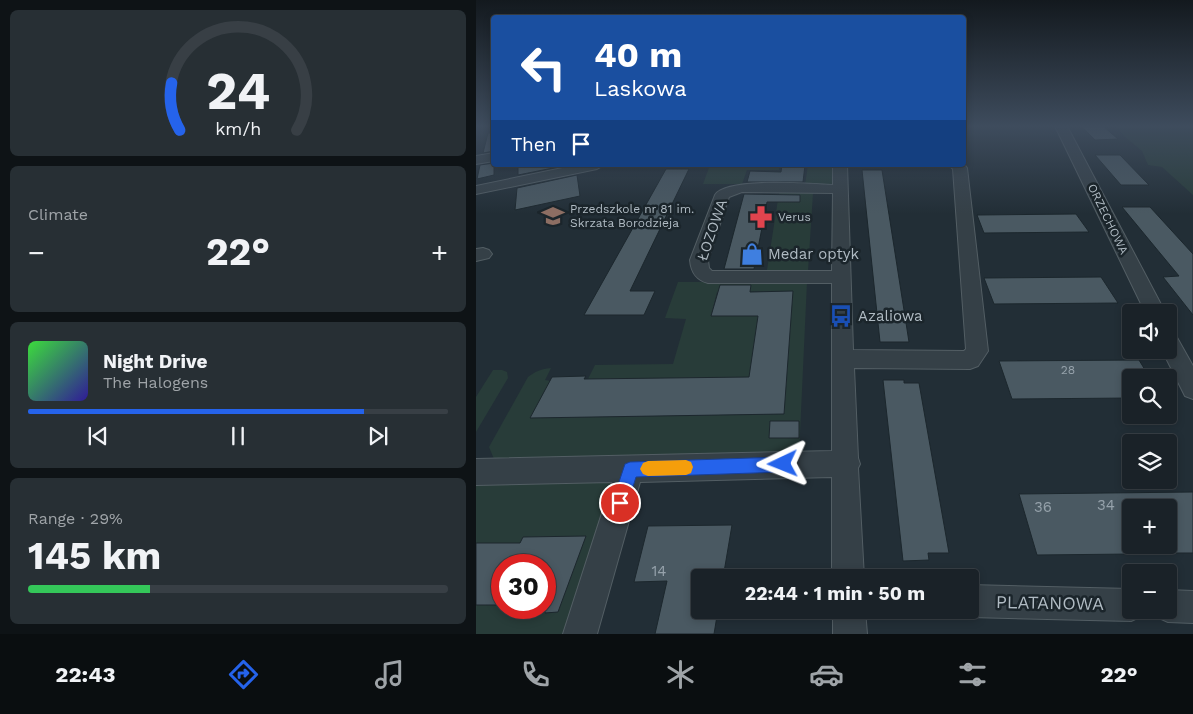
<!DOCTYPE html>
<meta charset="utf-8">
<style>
body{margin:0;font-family:"Work Sans",sans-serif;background:#272f34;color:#f1f3f6;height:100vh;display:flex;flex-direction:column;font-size:19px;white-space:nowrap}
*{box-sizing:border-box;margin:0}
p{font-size:16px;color:#9fa4a8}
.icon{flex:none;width:28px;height:28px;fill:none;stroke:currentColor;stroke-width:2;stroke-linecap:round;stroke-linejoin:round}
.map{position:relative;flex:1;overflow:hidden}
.details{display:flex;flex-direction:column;gap:10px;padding:10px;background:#0e1316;width:476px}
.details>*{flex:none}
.hud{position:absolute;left:15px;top:15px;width:475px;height:152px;border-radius:5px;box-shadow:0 2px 8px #0003,0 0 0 1px #383f45;background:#1a4fa0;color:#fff;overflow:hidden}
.controls{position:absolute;left:646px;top:304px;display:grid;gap:10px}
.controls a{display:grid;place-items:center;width:55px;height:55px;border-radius:5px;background:#1a2228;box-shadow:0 2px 8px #0003,0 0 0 1px #383f45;font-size:25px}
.speed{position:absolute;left:15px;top:554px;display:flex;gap:10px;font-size:25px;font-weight:700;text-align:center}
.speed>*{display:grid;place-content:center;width:65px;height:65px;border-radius:50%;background:#1a2228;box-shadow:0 2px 8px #0003,0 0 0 1px #383f45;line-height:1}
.speed .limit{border:8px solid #d22;background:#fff;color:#111}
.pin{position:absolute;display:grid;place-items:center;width:42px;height:42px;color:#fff;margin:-21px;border:2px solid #fff;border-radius:50%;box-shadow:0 1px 5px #0007}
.me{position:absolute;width:55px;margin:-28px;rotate:268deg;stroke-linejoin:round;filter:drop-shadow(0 0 4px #0008)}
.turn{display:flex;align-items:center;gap:18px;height:105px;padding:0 20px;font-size:22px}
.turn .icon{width:65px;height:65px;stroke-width:2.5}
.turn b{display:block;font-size:35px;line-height:42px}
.then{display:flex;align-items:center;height:48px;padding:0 20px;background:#0003;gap:10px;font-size:19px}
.big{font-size:38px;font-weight:700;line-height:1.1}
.details .widget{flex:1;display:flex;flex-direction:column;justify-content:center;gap:8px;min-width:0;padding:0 18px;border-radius:8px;background:#272f34}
.details .dial{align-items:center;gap:0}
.dial svg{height:130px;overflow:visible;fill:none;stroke:#383f45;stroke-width:7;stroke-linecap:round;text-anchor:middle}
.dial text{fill:#f1f3f6;stroke:none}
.song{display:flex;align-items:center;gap:15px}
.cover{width:60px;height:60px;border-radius:8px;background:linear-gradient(135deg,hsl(120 70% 55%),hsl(250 70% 35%))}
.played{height:5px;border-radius:2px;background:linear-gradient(90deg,#2563eb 80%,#383f45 80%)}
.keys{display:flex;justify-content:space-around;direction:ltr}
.heat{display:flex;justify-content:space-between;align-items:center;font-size:28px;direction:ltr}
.charge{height:8px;border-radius:4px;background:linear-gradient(90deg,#34c759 29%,#383f45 0)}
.trip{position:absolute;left:215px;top:569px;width:288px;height:50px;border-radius:5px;background:#1a2228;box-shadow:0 2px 8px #0003,0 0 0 1px #383f45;font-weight:700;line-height:50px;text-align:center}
.tabs{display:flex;height:80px;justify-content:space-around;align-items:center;background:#0a0e10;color:#9fa4a8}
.tabs .icon{width:35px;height:35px}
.tabs .current{color:#2563eb}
.tabs b{font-size:22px;color:#f1f3f6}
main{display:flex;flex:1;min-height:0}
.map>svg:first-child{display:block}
</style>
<main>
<section class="details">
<div class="widget dial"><svg viewBox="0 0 100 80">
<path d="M14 69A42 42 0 1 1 86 69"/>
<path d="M14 69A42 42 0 0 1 9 40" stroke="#2563eb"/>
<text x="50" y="56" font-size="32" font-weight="700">24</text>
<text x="50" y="72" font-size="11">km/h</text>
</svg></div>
<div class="widget"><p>Climate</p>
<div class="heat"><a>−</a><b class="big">22°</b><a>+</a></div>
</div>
<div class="widget">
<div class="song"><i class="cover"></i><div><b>Night Drive</b><p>The Halogens</p></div></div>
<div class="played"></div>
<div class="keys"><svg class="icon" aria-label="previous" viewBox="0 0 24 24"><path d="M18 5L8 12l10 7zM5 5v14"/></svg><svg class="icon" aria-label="pause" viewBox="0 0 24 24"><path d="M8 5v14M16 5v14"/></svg><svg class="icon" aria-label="next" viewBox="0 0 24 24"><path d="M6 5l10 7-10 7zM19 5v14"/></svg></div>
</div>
<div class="widget"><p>Range · 29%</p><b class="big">145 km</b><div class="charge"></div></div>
</section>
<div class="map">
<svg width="717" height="634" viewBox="0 0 717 634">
<rect width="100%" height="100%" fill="#222e36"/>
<!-- green -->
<path fill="#283c39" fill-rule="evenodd" d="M640 126H717V195L686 167 672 165 666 151 648 136Z
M234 165H303V170H271L266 184H227Z
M332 165H357L356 185H329Z
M303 193H337L332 271 291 270Z
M202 282H331L323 455 18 459 13 447 52 377C60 371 65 369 75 368L69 380 74 381 55 418 307 414 317 291 241 292 235 316H286L276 379H112L119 365 197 364 210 319 189 318Z
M17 370H26L31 372 32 378 0 432V397Z
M142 475 92 634H0V478ZM26 565H69V608H26Z"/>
<!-- building -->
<path fill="#4a5962" stroke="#1c272d" d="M605 126H627L642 139 619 140Z
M12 133H18V151L7 153Z
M619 155H644L673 185H645Z
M18 163V175L1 179 4 165Z
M42 165H92L42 175Z
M306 165H329L327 182H271L274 171 305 172Z
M190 169H213L154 291H179L168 315H108Z
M386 170H406L433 342H404Z
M101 175 104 196 39 210 41 188Z
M268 194 324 195V202H291L278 269H248Z
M646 207H674L717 254V315L687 277 703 276Z
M600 214 613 232 508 233 501 215Z
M625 277 642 303 518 304 508 278Z
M244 285H275L274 292 317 291 308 414 54 418 76 377 110 376 108 379 273 377 282 316H235Z
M663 360 674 378H655V398L536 399 523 361Z
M407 380H428V383H443L473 553H452L453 560 427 561Z
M294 421H323V438H293Z
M717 492V553H692V508H655V554L561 555 543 494Z
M256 525 247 578H224V610H242L238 634H179L191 581 158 582 172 526Z
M110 536 82 612 69 613V565H26V605H0V543H44L47 537Z"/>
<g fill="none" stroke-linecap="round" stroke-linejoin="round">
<defs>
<path id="street" d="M579 126H591L689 312H669Z
M18 153V161L0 164V156Z
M488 164 491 168 512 351 502 366 494 369 378 368 382 458 384 464 382 468 388 578H356V477L164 482 121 634H87L136 482 0 485V459L356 451V283H232C220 280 215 272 214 260L239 195C251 177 334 184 357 185V165H371L377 350 488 351 490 349 477 169 473 165ZM266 192 357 193 356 271H236L233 268 232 260 253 197Z
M101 165H128L121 169 0 194V186Z
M7 248 13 250 16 254 13 258 0 261V249Z
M692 332 699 334 717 366V399L709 396 686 350H692Z
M494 585 655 589V610H669L666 616 655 621 494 617 483 612 482 610H494Z
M692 590 717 591V623L692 622 681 617 677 610H692Z
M357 610H389L391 634H357Z"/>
</defs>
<!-- street casing -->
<use href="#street" stroke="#535e64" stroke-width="2"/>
<!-- street -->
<use href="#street" fill="#354047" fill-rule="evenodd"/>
</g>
<!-- sky -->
<linearGradient id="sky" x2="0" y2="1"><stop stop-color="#13191e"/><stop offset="0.59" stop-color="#3e4c5d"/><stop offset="1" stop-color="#3e4c5d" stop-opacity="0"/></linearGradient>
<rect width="717" height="214" fill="url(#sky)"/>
<!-- route -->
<path fill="#2563eb" stroke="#184099" d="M307 457 312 459 315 464 312 470 307 472 160 477 150 509 144 511 138 509 136 503 149 464 154 462Z"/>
<!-- slow -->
<path fill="#f59e0b" d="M210 460 215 462 217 467 215 473 210 475 172 476 167 474 164 469 167 463 172 461Z"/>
<!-- icons -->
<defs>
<symbol id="school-bare" viewBox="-9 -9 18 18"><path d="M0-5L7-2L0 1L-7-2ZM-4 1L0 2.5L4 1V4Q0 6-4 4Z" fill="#8d6e63" stroke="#1b252b" stroke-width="2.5" paint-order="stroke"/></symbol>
<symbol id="pharmacy-bare" viewBox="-9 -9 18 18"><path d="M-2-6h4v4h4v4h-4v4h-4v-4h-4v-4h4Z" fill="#e0444e" stroke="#1b252b" stroke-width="2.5" paint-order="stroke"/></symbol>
<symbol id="shop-bare" viewBox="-9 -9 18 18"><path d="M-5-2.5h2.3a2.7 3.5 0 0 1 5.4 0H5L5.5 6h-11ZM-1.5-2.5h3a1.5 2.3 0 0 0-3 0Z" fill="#3f7fe0" stroke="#1b252b" stroke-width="2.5" paint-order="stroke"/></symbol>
<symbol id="bus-bare" viewBox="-9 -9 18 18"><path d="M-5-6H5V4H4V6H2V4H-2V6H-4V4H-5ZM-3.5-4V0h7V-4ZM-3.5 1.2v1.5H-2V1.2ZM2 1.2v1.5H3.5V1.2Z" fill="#1a4fb4" stroke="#1b252b" stroke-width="2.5" paint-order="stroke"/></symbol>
</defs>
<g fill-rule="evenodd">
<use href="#school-bare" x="61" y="200" width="32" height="32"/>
<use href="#pharmacy-bare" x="269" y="201" width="32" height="32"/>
<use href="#shop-bare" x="260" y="238" width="32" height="32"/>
<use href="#bus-bare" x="349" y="300" width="32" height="32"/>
</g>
<g text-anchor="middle" stroke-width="5" stroke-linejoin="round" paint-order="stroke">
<!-- far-poi labels -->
<g font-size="12" fill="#b0bbc3" stroke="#1b252b" text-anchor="start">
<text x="94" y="213">Przedszkole nr 81 im.<tspan x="94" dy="14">Skrzata Borodzieja</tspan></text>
<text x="302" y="221">Verus</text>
</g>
<!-- far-street labels -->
<g font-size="12" fill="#b0bbc3" stroke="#1b252b">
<text transform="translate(632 219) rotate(64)" y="4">ORZECHOWA</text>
</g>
<!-- number labels -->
<g font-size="12" fill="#96a2ab">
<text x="592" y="374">28</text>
</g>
<!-- street labels -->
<g font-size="15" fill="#b0bbc3" stroke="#1b252b">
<text transform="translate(236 230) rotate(-71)" y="5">ŁOZOWA</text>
</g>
<!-- poi labels -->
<g font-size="15" fill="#b0bbc3" stroke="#1b252b" text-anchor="start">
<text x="292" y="259">Medar optyk</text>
<text x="382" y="321">Azaliowa</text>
</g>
<!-- near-number labels -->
<g font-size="15" fill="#96a2ab">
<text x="630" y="510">34</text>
<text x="567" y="512">36</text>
<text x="183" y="576">14</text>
</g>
<!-- near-street labels -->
<g font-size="18" fill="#b0bbc3" stroke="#1b252b">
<text transform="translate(574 603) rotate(1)" y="6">PLATANOWA</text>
</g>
</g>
</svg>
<div class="controls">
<a><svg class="icon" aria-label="sound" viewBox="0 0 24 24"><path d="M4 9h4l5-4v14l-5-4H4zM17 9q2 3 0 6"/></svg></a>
<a><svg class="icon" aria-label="search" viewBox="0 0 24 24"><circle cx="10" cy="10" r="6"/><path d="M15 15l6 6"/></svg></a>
<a><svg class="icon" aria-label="layers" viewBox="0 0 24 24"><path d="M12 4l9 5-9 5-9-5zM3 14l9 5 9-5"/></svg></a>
<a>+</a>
<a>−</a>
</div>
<div class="speed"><div class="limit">30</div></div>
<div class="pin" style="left:144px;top:503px;background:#d93025"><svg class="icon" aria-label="arrive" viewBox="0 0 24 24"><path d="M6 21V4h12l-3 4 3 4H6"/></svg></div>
<svg class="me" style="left:307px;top:464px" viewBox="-20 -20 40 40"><path d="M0-17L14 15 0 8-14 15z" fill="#2563eb" stroke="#fff" stroke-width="4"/></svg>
<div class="trip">22:44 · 1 min · 50 m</div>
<div class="hud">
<div class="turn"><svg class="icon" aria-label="left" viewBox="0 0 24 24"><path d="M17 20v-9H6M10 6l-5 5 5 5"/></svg><div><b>40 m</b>Laskowa</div></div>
<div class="then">Then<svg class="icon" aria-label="arrive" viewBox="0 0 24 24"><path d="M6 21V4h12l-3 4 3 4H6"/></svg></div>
</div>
</div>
</main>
<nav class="tabs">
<b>22:43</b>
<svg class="icon current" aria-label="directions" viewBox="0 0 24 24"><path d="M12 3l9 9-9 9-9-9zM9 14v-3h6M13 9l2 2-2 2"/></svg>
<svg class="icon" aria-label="music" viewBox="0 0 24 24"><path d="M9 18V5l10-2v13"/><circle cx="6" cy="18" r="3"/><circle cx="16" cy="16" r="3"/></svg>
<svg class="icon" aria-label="phone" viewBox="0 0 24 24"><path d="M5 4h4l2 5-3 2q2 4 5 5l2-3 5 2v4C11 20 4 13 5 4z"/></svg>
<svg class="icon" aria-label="climate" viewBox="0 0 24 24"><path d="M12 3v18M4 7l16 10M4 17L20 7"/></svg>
<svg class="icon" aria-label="car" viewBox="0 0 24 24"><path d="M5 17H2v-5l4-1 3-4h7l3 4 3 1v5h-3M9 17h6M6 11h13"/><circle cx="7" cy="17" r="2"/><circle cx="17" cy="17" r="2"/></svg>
<svg class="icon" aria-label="filters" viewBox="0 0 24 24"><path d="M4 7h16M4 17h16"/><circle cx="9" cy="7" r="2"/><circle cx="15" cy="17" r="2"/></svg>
<b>22°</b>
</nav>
